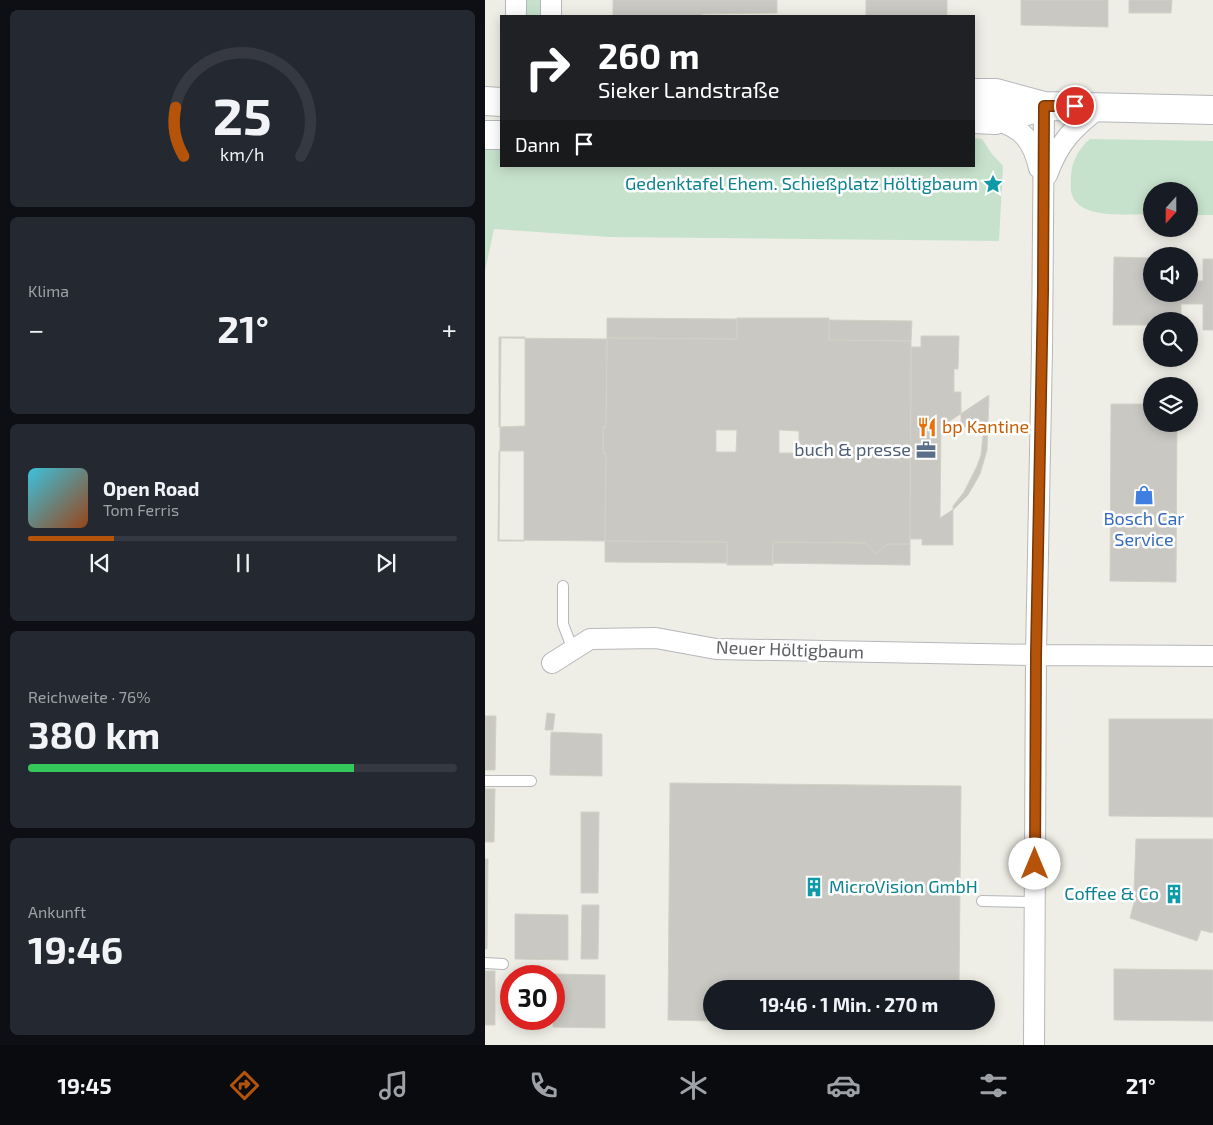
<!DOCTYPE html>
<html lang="de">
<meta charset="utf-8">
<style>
body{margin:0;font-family:"Exo 2",sans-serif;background:#242831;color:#f1f3f6;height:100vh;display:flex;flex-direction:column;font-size:19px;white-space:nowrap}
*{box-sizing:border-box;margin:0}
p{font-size:16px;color:#9ea1a6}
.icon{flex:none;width:28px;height:28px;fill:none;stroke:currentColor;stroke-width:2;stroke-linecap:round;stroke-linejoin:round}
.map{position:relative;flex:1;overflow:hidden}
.drawer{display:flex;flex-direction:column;gap:10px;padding:10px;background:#0d0f14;width:485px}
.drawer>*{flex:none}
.guide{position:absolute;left:15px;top:15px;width:475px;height:152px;border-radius:0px;box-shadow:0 2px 12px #0003;background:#202124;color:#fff;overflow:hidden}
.needle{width:32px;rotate:201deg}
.buttons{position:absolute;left:658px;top:182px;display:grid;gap:10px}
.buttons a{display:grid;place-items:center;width:55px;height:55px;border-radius:50%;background:#171b24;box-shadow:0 2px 12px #0003;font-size:25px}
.speed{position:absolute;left:15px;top:965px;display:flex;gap:10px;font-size:25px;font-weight:700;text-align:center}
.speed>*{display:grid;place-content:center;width:65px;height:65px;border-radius:50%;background:#171b24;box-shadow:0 2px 12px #0003;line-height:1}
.speed .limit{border:8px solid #d22;background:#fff;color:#111}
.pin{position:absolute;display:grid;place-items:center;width:42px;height:42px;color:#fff;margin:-21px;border:2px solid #fff;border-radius:50%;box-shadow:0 1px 5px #0007}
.me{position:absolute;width:55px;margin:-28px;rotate:0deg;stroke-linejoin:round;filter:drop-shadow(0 0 4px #0008)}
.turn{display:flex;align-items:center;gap:18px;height:105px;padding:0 15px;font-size:22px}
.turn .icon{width:65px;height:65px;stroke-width:2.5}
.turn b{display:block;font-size:35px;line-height:42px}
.then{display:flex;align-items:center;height:48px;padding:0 15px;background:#0003;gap:10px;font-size:19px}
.big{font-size:38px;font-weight:700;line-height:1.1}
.drawer .card{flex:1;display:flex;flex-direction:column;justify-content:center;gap:8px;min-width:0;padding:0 18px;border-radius:8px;background:#242831}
.drawer .dial{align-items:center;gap:0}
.dial svg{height:130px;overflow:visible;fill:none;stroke:#363941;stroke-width:7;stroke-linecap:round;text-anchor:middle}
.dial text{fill:#f1f3f6;stroke:none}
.song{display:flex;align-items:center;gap:15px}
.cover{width:60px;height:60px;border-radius:8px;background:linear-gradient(135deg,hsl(190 70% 55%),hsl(20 70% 35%))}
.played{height:5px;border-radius:2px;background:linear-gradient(90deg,#b45309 20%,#363941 20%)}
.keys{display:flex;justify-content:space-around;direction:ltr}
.heat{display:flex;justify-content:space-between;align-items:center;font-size:28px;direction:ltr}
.charge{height:8px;border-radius:4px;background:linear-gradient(90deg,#34c759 76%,#363941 0)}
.trip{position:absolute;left:218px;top:980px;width:292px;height:50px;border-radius:25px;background:#171b24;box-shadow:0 2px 12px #0003;font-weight:700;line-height:50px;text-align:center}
.tab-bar{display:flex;height:80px;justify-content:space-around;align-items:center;background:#090b0e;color:#9ea1a6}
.tab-bar .icon{width:35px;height:35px}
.tab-bar .active{color:#b45309}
.tab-bar b{font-size:22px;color:#f1f3f6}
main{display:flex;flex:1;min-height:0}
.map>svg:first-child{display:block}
</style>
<main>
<section class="drawer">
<div class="card dial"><svg viewBox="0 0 100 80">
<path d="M14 69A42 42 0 1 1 86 69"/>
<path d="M14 69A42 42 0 0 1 9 39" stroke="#b45309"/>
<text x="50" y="56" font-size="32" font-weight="700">25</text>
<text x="50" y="72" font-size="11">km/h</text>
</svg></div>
<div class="card"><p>Klima</p>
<div class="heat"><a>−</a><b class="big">21°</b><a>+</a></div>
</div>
<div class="card">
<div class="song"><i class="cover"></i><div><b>Open Road</b><p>Tom Ferris</p></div></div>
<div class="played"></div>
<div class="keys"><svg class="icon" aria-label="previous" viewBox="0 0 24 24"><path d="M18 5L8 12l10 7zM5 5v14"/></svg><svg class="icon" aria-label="pause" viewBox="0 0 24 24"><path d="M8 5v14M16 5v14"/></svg><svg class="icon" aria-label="next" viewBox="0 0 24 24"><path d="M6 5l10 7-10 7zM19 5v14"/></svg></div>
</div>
<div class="card"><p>Reichweite · 76%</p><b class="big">380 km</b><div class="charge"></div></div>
<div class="card"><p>Ankunft</p><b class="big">19:46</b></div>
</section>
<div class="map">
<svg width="728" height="1045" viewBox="0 0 728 1045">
<rect width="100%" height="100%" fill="#eeeee6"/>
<!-- green -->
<path fill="#c6e2cc" d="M41 0H59V16H41Z
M489 138 497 139 507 154 518 166 514 241 125 237 9 229 0 271V145L16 144V166H489Z
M605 139 728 141V215H704V191H666V214C646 214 595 220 587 195 585 190 586 181 586 176 586 162 595 147 605 139Z"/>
<!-- building -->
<path fill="#cac8c3" stroke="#d2d1c5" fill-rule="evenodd" d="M128 0H292V13L217 14V16H128Z
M381 0H462V16H381Z
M536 0H623V27L536 25Z
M644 0H687L686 13H644Z
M629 257 666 258V294H704V281H718V259H728V330H718V304H696V321H666V325H628Z
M122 318 252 319V339L122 338Z
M252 318H344V340L426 341 425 544H402L391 554 380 543 288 542V565H242V542L120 541 121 453H118V427H121L122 338 252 339ZM231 430H252L251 452H231ZM294 430 314 431V453H294Z
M344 320 427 321 426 341 344 340Z
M436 336H474L473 369H469V392H476V427L499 426 496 455 492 466 479 492 468 506V545H437V539H425L426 347H436Z
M14 337H40V426L14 427Z
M16 338 122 339 121 427H118V453H121L120 541 14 540Z
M504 395 502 450 495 474 483 495 469 509 455 518 456 427Z
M626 404H666V424H692L691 582 625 581Z
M14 451H39V541H13Z
M120 541 242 542V563L120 562Z
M288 542 380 543 391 554 402 544H425V565L287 563Z
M62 713 70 714 68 730H60Z
M0 716H11L10 770H0Z
M624 719H728V817L624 816Z
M66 732 117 734V776L65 775Z
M185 783 476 786 474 989H226V1021L183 1020Z
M0 789H10L9 842H0Z
M96 812H114L113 893H96Z
M651 839H728V929L727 933 716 930 712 941 645 918 650 899 649 889Z
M0 859H3L2 949H0Z
M97 905H114L113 959H96Z
M30 914 83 915V960L30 959Z
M629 969 728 970V1021L629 1020Z
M0 971H10V1025H0Z
M68 974 120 975V1028L68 1027Z
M271 1021H473V1023Z"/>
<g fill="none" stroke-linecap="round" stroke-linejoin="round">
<defs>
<path id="service" d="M78 586V624L88 650
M0 781H46
M497 901 550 902
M0 963 18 964"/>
<path id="minor" d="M31 0V16
M66 0V16
M510 120C537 127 548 141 554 168
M562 175C574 142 588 128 615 107
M67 663 105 639 171 638 231 649 551 655 728 656
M549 1045 551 655 557 350 559 106"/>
<path id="secondary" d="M489 93H511L559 106 728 110
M0 101 16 102
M489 119 510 120 559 106
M0 135H16"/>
</defs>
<!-- service casing -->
<use href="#service" stroke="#b6b7bb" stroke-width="12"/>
<!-- minor casing -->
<use href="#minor" stroke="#b6b7bb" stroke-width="22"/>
<!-- secondary casing -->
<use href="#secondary" stroke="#b5b7bc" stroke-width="30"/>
<!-- service -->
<use href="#service" stroke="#fff" stroke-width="10"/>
<!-- minor -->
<use href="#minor" stroke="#fff" stroke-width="20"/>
<!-- secondary -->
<use href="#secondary" stroke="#fff" stroke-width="28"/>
</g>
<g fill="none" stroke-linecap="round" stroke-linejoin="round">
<defs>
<path id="route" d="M550 864 551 655 558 291 559 106H590"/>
</defs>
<!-- route casing -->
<use href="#route" stroke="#753606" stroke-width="12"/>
<!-- route -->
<use href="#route" stroke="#b45309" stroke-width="9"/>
</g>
<!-- icons -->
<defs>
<symbol id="sight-bare" viewBox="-9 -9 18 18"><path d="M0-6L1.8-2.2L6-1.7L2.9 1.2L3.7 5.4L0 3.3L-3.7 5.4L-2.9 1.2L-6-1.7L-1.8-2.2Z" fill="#0f9aa8" stroke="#fff" stroke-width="2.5" paint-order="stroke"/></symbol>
<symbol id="restaurant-bare" viewBox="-9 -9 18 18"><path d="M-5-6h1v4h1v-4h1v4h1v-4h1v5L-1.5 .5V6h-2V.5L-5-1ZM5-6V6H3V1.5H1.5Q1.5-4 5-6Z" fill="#e8710a" stroke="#fff" stroke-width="2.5" paint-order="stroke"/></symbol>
<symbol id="office-bare" viewBox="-9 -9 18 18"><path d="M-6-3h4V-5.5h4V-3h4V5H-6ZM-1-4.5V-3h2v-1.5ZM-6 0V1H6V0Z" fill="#5c6f8a" stroke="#fff" stroke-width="2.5" paint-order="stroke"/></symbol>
<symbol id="shop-bare" viewBox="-9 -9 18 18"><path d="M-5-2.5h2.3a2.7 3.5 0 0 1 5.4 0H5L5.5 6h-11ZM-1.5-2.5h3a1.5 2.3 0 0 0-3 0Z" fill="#3f7fe0" stroke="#fff" stroke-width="2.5" paint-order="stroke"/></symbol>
<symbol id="building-bare" viewBox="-9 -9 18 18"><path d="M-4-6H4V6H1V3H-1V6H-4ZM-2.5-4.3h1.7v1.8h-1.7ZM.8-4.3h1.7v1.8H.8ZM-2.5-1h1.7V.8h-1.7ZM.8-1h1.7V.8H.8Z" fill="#0f9aa8" stroke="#fff" stroke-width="2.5" paint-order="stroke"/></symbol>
</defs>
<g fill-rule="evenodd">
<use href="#sight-bare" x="494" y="170" width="28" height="28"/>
<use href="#restaurant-bare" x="428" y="413" width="28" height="28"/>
<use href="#office-bare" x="427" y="436" width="28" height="28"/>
<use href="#shop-bare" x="645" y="481" width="28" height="28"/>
<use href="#building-bare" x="315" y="873" width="28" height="28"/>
<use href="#building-bare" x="675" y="880" width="28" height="28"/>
</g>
<g text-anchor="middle" stroke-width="5" stroke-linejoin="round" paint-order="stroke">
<!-- culture labels -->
<g font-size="18" fill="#0d838f" stroke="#fff" text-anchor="end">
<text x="493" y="190">Gedenktafel Ehem. Schießplatz Höltigbaum</text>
<text x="344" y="893" text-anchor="start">MicroVision GmbH</text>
<text x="674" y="900">Coffee &amp; Co</text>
</g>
<!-- food labels -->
<g font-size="18" fill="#c56008" stroke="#fff" text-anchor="start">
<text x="457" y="433">bp Kantine</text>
</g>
<!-- service labels -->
<g font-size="18" fill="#4e5e75" stroke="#fff" text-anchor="end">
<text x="426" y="456">buch &amp; presse</text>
</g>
<!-- shop labels -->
<g font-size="18" fill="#366cbe" stroke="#fff">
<text x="659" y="525">Bosch Car<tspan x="659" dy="21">Service</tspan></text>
</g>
<!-- street labels -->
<g font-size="18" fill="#5e6065" stroke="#fff">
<text transform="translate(305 650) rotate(2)" y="6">Neuer Höltigbaum</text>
</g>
</g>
</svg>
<div class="buttons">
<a><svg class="needle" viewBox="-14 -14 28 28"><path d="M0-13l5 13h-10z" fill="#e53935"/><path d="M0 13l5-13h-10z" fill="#9ea1a6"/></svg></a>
<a><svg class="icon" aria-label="sound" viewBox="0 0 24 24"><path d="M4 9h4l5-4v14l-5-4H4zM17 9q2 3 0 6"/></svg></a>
<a><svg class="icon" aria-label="search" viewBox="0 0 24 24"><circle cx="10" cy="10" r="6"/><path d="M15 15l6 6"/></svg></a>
<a><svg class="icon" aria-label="layers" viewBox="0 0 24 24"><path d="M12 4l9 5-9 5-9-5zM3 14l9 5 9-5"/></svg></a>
</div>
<div class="speed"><div class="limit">30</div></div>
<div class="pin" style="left:590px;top:106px;background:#d93025"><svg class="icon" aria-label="arrive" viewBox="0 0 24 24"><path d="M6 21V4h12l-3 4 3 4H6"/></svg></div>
<svg class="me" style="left:550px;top:864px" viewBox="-20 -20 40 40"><circle r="19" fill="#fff"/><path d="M0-13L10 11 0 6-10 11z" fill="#b45309"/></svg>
<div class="trip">19:46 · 1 Min. · 270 m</div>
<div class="guide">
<div class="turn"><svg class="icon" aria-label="right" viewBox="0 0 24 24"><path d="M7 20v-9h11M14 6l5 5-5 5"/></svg><div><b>260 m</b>Sieker Landstraße</div></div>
<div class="then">Dann<svg class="icon" aria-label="arrive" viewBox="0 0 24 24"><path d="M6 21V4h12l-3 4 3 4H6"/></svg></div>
</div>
</div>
</main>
<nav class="tab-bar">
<b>19:45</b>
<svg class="icon active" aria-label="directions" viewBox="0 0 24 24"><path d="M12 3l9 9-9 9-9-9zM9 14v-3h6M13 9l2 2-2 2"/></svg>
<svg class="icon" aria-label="music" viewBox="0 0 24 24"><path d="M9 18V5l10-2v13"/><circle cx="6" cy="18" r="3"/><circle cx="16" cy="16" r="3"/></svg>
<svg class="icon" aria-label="phone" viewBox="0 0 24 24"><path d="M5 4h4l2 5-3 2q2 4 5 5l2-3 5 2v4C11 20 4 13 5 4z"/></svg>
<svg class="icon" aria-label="climate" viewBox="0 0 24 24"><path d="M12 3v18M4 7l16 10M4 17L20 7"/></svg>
<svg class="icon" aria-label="car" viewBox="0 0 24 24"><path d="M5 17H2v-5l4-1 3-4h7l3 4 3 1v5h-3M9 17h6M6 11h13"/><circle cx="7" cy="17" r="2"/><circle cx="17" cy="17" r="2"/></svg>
<svg class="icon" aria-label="filters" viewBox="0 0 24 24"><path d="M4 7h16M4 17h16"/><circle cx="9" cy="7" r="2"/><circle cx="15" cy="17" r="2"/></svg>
<b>21°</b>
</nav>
